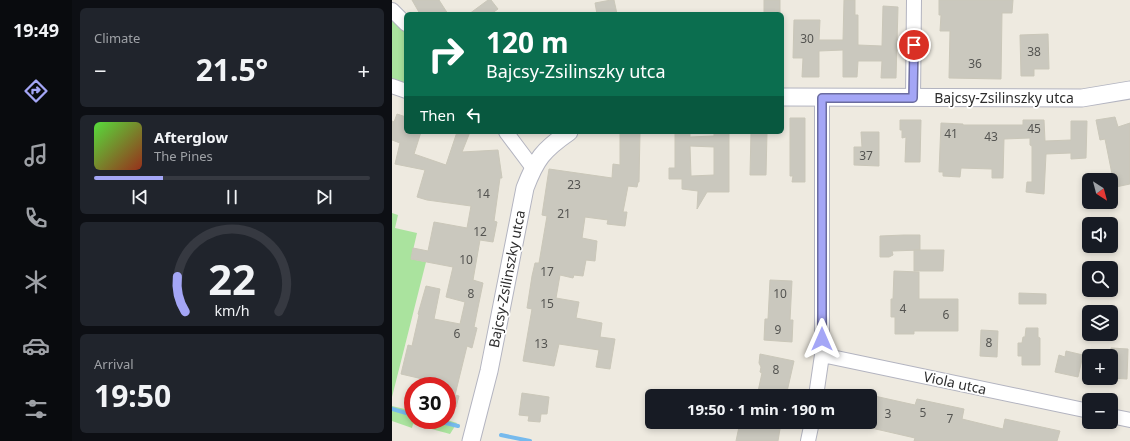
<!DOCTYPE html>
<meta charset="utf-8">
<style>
body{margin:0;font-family:"Noto Sans",sans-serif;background:#20242c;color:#f1f3f6;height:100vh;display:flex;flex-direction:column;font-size:15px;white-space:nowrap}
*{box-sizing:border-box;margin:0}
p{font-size:13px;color:#9ea1a6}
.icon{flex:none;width:22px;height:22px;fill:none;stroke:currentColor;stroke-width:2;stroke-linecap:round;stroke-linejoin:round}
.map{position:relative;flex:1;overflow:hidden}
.side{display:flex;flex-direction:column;gap:8px;padding:8px;background:#0d0f14;width:320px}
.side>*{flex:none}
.banner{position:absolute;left:12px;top:12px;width:380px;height:122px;border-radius:6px;box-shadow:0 2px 6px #0003;background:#0b6e4f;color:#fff;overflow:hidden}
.needle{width:26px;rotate:144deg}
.fabs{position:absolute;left:690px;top:173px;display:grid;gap:8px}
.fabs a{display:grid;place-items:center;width:36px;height:36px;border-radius:6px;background:#171b24;box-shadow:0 2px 6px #0003;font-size:20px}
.speed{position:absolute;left:12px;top:377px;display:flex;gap:8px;font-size:20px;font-weight:700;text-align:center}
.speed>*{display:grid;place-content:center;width:52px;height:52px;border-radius:50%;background:#171b24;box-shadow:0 2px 6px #0003;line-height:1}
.speed .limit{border:6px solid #d22;background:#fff;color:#111}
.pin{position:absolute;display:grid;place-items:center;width:34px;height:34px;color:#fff;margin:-17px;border:2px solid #fff;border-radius:50%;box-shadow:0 1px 4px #0007}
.me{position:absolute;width:44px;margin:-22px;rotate:0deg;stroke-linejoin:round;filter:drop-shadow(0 0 3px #0008)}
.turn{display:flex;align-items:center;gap:14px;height:84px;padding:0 16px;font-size:18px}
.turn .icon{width:52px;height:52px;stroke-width:2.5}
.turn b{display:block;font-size:28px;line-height:34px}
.then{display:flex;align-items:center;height:38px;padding:0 16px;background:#0003;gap:8px;font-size:15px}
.big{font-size:30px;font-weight:700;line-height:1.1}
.side .card{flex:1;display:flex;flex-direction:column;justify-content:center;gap:6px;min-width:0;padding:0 14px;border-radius:6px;background:#20242c}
.side .dial{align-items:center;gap:0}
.dial svg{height:104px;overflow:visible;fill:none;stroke:#363941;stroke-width:7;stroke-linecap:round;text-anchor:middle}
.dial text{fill:#f1f3f6;stroke:none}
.song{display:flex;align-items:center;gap:12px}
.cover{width:48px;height:48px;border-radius:6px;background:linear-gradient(135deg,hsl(110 70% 55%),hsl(10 70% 35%))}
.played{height:4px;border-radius:2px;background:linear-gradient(90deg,#a4a6f6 25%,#363941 25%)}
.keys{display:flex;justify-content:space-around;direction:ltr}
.heat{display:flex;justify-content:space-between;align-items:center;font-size:22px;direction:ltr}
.trip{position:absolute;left:253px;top:389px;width:232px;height:40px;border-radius:6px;background:#171b24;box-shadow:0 2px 6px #0003;font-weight:700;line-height:40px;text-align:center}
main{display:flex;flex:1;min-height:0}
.menu{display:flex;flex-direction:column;width:72px;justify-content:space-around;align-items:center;background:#090b0e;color:#9ea1a6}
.menu .icon{width:28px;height:28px}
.menu .current{color:#a4a6f6}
.menu b{font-size:18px;color:#f1f3f6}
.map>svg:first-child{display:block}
</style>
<main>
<nav class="menu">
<b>19:49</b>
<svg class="icon current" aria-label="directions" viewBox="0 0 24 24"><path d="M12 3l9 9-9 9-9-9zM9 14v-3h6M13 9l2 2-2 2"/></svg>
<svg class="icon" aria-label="music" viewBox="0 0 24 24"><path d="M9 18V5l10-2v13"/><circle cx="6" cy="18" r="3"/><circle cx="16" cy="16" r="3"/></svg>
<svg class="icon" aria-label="phone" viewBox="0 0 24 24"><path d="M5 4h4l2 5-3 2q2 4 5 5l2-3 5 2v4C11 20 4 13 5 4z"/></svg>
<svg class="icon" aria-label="climate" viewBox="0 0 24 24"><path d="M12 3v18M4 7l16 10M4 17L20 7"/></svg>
<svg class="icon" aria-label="car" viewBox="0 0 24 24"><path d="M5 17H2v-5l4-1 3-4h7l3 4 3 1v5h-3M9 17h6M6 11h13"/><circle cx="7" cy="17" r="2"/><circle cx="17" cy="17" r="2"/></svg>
<svg class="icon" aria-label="filters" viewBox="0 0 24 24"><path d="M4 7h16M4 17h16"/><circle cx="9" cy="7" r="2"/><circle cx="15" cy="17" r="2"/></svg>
</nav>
<section class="side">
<div class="card"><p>Climate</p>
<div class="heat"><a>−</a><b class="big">21.5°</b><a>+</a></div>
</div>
<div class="card">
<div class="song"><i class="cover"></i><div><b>Afterglow</b><p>The Pines</p></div></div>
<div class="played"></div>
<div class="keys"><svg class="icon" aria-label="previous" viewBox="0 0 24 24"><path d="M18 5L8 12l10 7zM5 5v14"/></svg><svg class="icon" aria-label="pause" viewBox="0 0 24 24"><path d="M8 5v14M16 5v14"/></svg><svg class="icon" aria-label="next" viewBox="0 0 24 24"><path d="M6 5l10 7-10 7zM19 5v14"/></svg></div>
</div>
<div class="card dial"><svg viewBox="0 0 100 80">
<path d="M14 69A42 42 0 1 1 86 69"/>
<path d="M14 69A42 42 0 0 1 8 42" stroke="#a4a6f6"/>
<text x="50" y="56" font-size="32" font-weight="700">22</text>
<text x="50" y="72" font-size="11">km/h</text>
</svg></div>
<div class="card"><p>Arrival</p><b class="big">19:50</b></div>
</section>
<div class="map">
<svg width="738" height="441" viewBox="0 0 738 441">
<rect width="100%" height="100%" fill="#eeeae0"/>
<!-- green -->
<path fill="#aae39e" d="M0 16 14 31V87L0 81Z
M0 213 6 215 3 228 25 233 19 259 34 262 0 397Z
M0 406 21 411V420H55L65 423 58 434 21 424 20 428 0 421Z"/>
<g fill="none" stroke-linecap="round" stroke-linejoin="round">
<!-- stream -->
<path stroke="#76baed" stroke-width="4" d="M0 409 21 415
M41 420 66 426
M109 435 138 441"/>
</g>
<!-- building -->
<path fill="#cac8be" stroke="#cac7b9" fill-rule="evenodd" d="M20 0H47L56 14H28Z
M96 0H99L106 9 99 14H77Z
M219 0H222L225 14H205L203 3Z
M372 0H388V14H372Z
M452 0H463V15H466V45L490 46 491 6 506 7 504 78H489L490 61H466L465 77H451V50L427 51V77H410L411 58H401L402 20H428L427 40H451Z
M547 0H621L620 13H610L609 79 557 78 558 31H548L549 15H547Z
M656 34 657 69H642V76H629L628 35Z
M5 114 14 117V132H29L22 154 54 165 65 132H78L70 152 106 150 110 178H108L102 221 105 222 101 242 88 240 81 280 91 283 82 327 85 328 80 348 75 346 63 395 67 396 64 407 60 406 59 412 55 411V386H34L35 380 9 374 16 345 20 346 27 315 26 314 34 286 48 289 42 319 68 324 73 302 54 297 61 267 19 259 21 248 36 251 42 222 75 228 79 206 35 200 25 197 33 170 3 164 8 143 0 140V121L2 122Z
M723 117 726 127 738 123V184L719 188V174H720L713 139 708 140 704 120Z
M398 118H413V182H400L401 176H398Z
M508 120H529L528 162H513L514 137 510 138V130H508Z
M631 120H652L653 141 679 140V121H695L694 158 679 159V153L654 154 652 194 634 192 635 182H640V146L638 145V138L612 139 611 178H600V169L569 168 568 177 551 176V172H547L549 123 571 124V125H631Z
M228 132H248L247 182H246L245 187 236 186 231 212H235L233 226 215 224 216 220 193 217 190 238 205 241 203 261 194 260 191 276 182 275 181 278 168 275 164 298 187 302 184 318 210 323 208 337 223 339 218 369 204 367 207 350 167 344 162 366 131 361 140 309 135 308 140 276 143 263H147L155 216 150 215 157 169 220 178 221 164 228 165Z
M283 132H298V137L322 136V132H337V192H315L305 209 306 191 290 189V179H277V168H283ZM298 146 322 147V175L299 176Z
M359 132H375L374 175H358Z
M469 132H487V166L462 165V147H470Z
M512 235H528V250L500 251 501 255 497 257H488V236Z
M522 250H552L551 271H522Z
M502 271 527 272V299H566V331H522V334H503V317H499V299H501Z
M378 280 400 281 398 320H401L400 342 372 340 373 319H376Z
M627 293 654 294V304H627Z
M634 328H646V337L648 338V365H630V356H626V343H630L631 337H633Z
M589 330 606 331 605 357 588 356Z
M719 348 736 349 735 379 719 378Z
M674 351 691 355 686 377 663 372 667 355 673 357Z
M368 354 402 361 394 396H365L370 373 368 372 369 367 367 363Z
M130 393 157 397 155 414H149L148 422 136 421 137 416 127 415Z
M478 395 523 405 525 399 572 409 570 419 611 429 613 419 668 431 665 441H522L523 438 475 427 476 422H478Z
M348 422H355L388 429 386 441H344Z"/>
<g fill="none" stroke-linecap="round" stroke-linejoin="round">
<defs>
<path id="minor" d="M0 10 14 24
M0 86 14 91
M521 98 522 0
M114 132 141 168
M430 355 697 411
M424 396 430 355V98
M719 416 738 420
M416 441 420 422"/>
<path id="tertiary" d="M390 97 690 98 738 90
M79 441 97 371 133 188C144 159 151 150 177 132"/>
</defs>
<!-- minor casing -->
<use href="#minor" stroke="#b3b4c0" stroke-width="16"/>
<!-- tertiary casing -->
<use href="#tertiary" stroke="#b3b4c0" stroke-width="19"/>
<!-- minor -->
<use href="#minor" stroke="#fff" stroke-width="14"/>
<!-- tertiary -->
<use href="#tertiary" stroke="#fff" stroke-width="17"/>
</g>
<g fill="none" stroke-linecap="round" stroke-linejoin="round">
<defs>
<path id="route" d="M430 339V98H521L522 45"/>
</defs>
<!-- route casing -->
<use href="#route" stroke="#6b6ca0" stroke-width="10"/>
<!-- route -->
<use href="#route" stroke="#a4a6f6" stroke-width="7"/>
</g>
<g text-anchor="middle" stroke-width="3.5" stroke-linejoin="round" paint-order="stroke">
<!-- number labels -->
<g font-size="12" fill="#545451">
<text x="415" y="43">30</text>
<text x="642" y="56">38</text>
<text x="583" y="68">36</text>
<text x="642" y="133">45</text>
<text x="559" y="138">41</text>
<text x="599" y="141">43</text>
<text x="474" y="160">37</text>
<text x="182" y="189">23</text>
<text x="91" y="198">14</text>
<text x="172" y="218">21</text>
<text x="88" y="236">12</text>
<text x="74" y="264">10</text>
<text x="155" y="276">17</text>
<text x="79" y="298">8</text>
<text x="388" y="298">10</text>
<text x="155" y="308">15</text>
<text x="511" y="313">4</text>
<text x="554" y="319">6</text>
<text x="386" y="334">9</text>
<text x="65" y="338">6</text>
<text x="597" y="347">8</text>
<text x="149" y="348">13</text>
<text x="384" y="374">8</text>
<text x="531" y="417">5</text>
<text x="496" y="418">3</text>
<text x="558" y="423">7</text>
</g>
<!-- street labels -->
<g font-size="14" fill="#2d2d2d" stroke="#fff">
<text x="612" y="103">Bajcsy-Zsilinszky utca</text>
<text transform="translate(115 279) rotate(-79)" y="5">Bajcsy-Zsilinszky utca</text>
<text transform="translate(563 383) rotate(12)" y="5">Viola utca</text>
</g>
</g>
</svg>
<div class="fabs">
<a><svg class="needle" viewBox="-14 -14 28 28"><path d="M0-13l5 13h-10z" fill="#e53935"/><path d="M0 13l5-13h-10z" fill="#9ea1a6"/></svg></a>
<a><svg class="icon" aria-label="sound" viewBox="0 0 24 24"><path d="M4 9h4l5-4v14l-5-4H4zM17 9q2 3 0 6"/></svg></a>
<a><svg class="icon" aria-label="search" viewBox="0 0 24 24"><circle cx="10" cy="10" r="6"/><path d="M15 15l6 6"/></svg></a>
<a><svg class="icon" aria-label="layers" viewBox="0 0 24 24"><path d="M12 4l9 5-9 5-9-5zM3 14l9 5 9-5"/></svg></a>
<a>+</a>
<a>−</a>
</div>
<div class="speed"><div class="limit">30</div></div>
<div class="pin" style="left:522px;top:45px;background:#d93025"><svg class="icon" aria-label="arrive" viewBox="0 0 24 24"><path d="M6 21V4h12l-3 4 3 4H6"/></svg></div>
<svg class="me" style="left:430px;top:339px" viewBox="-20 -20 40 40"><path d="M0-17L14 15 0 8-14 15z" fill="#a4a6f6" stroke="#fff" stroke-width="4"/></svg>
<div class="trip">19:50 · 1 min · 190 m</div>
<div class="banner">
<div class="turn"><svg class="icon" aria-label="right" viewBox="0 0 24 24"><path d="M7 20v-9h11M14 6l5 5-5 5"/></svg><div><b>120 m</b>Bajcsy-Zsilinszky utca</div></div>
<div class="then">Then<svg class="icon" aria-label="left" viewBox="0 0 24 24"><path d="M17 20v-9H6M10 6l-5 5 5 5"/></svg></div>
</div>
</div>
</main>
